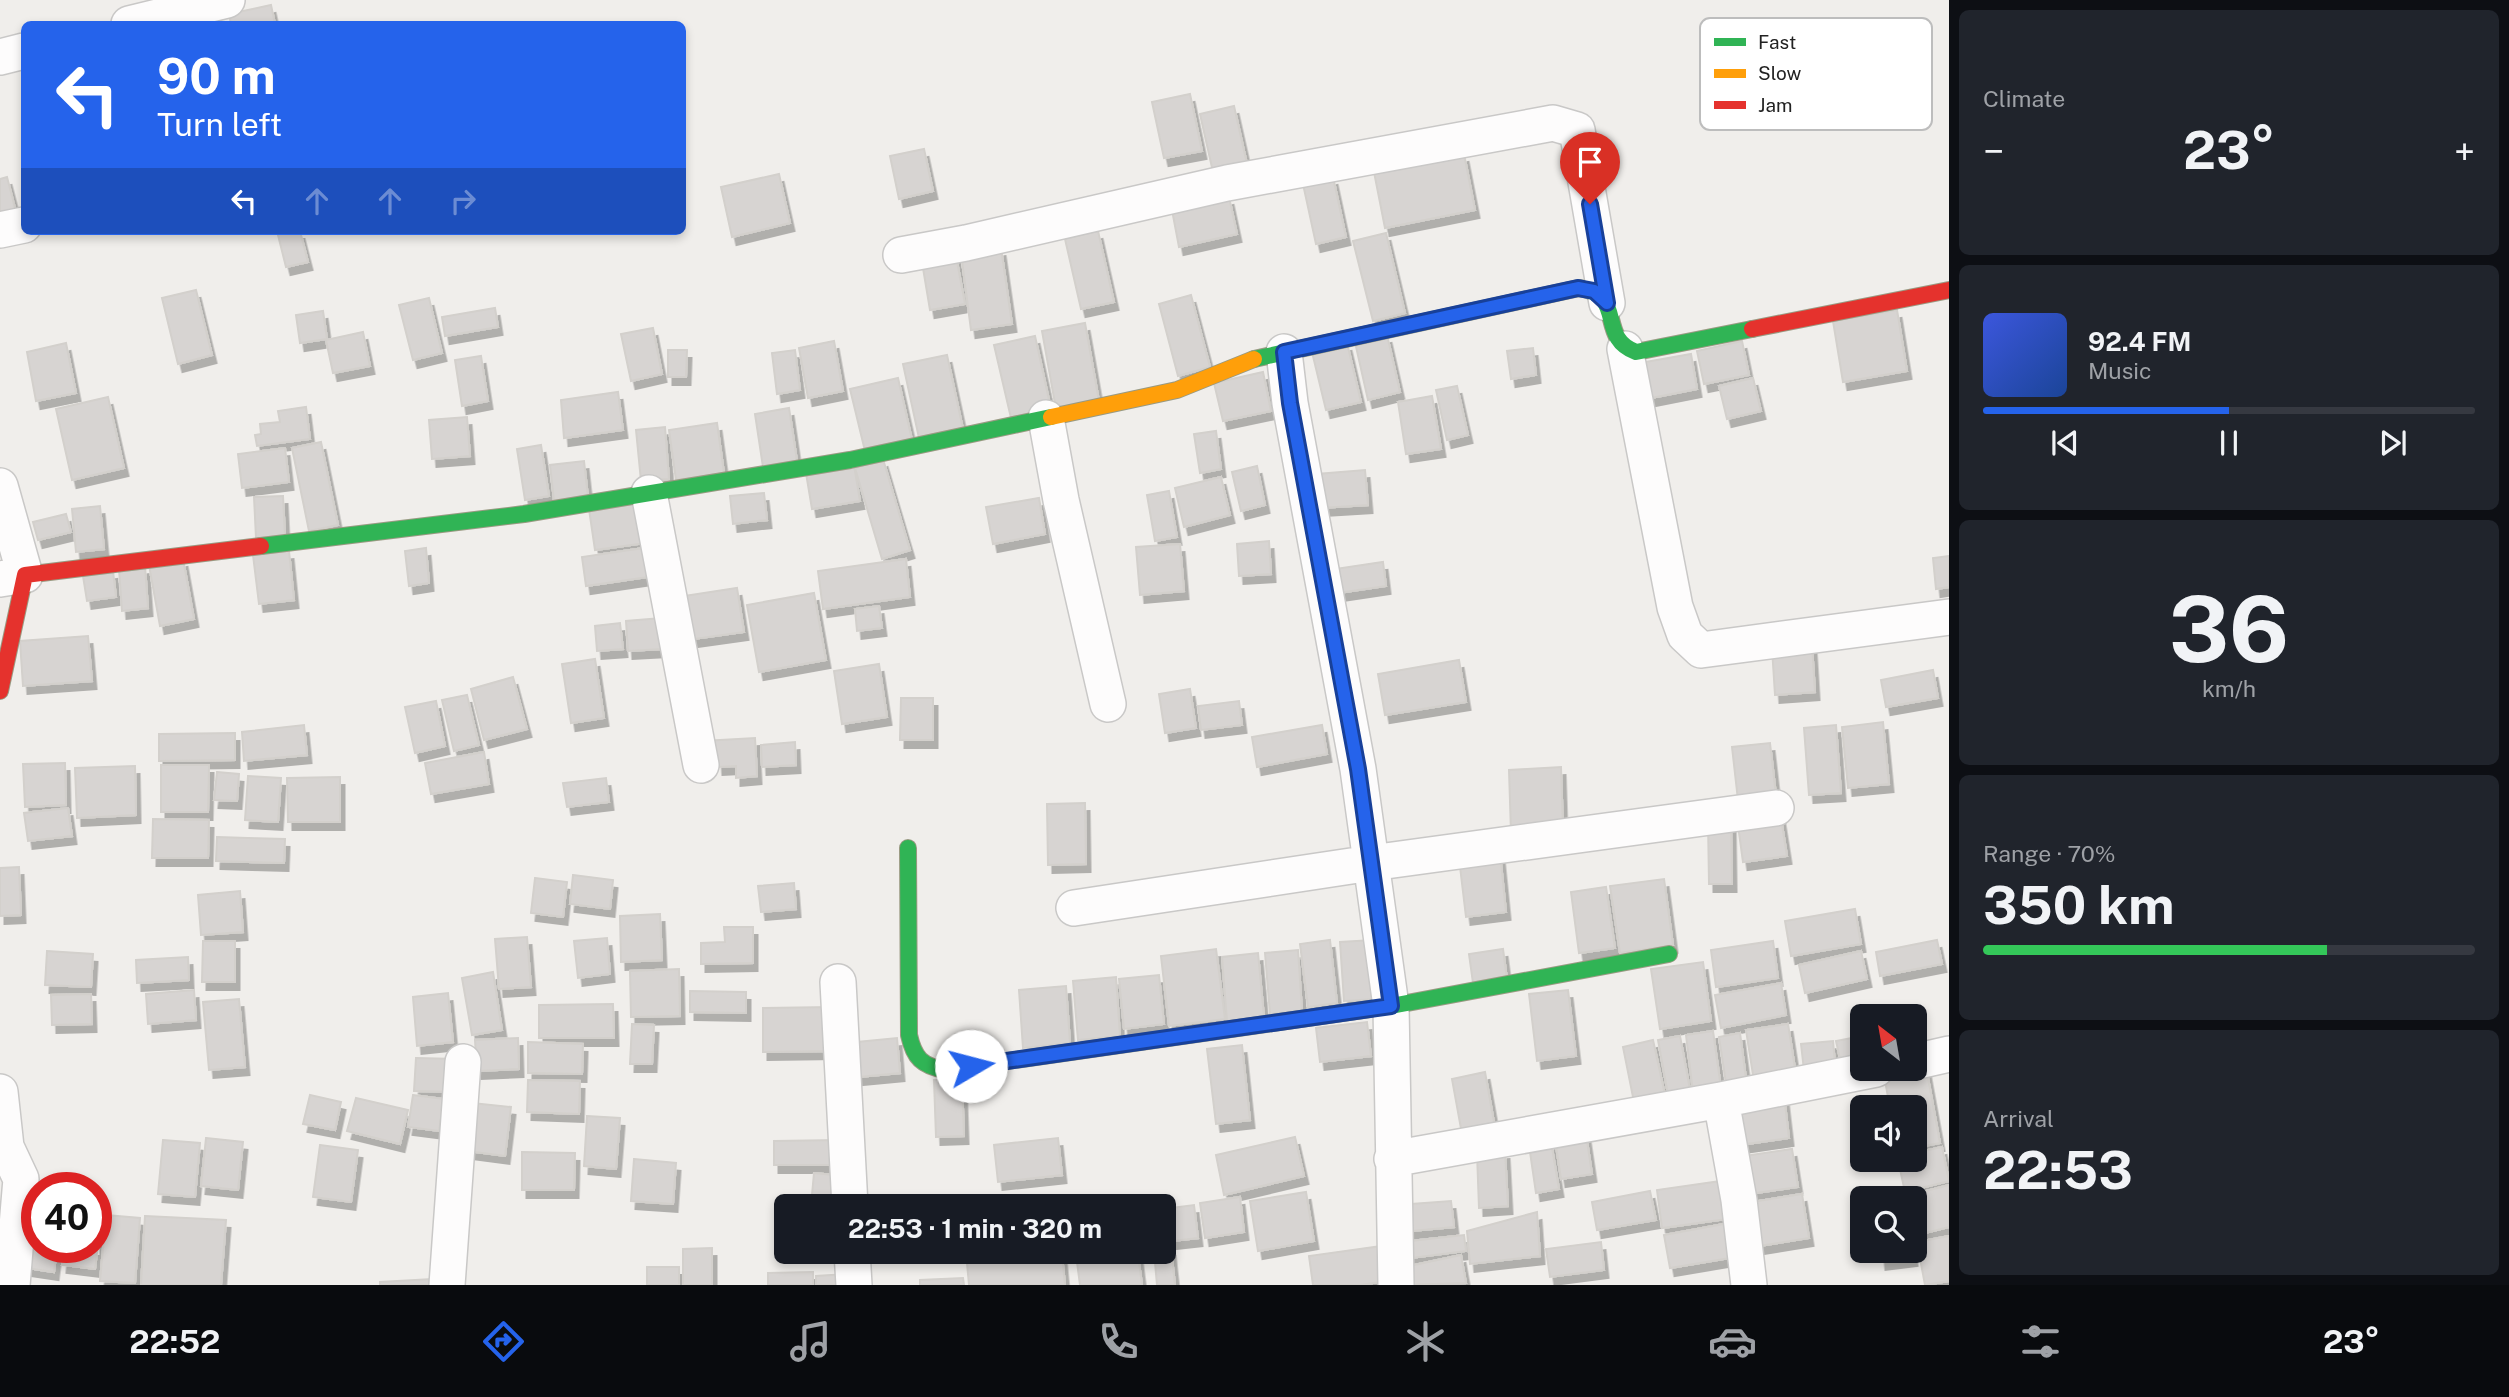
<!DOCTYPE html>
<meta charset="utf-8">
<style>
body{margin:0;font-family:"Public Sans",sans-serif;background:#20242c;color:#f1f3f6;height:100vh;display:flex;flex-direction:column;font-size:26px;white-space:nowrap}
*{box-sizing:border-box;margin:0}
p{font-size:23px;color:#9ea1a6}
.icon{flex:none;width:38px;height:38px;fill:none;stroke:currentColor;stroke-width:2;stroke-linecap:round;stroke-linejoin:round}
.map{position:relative;flex:1;overflow:hidden}
.drawer{display:flex;flex-direction:column;gap:10px;padding:10px;background:#0d0f14;width:560px}
.drawer>*{flex:none}
.top-card{position:absolute;left:21px;top:21px;width:665px;height:214px;border-radius:10px;box-shadow:0 4px 10px #0003;background:#2563eb;color:#fff;overflow:hidden}
.needle{width:46px;rotate:329deg}
.tools{position:absolute;left:1850px;top:1004px;display:grid;gap:14px}
.tools a{display:grid;place-items:center;width:77px;height:77px;border-radius:10px;background:#171b24;box-shadow:0 4px 10px #0003;font-size:35px}
.speed{position:absolute;left:21px;top:1172px;display:flex;gap:14px;font-size:35px;font-weight:700;text-align:center}
.speed>*{display:grid;place-content:center;width:91px;height:91px;border-radius:50%;background:#171b24;box-shadow:0 4px 10px #0003;line-height:1}
.speed .limit{border:10px solid #d22;background:#fff;color:#111}
.pin{position:absolute;display:grid;place-items:center;width:60px;height:60px;color:#fff;margin:-72px -30px;border-radius:50% 50% 50% 0;rotate:-45deg;box-shadow:0 0 7px #0007}
.pin .icon{rotate:45deg}
.me{position:absolute;width:77px;margin:-38px;rotate:82deg;stroke-linejoin:round;filter:drop-shadow(0 0 5px #0008)}
.turn{display:flex;align-items:center;gap:24px;height:147px;padding:0 21px;font-size:32px}
.turn .icon{width:91px;height:91px;stroke-width:2.5}
.turn b{display:block;font-size:49px;line-height:60px}
.lanes{display:flex;align-items:center;height:66px;padding:0 21px;background:#0003;justify-content:center;gap:35px;direction:ltr}
.lanes .off{opacity:.35}
.big{font-size:52px;font-weight:700;line-height:1.1}
.drawer .card{flex:1;display:flex;flex-direction:column;justify-content:center;gap:10px;min-width:0;padding:0 24px;border-radius:10px;background:#20242c}
.drawer .dial{align-items:center;gap:0}
.dial b{font-size:91px;line-height:1}
.song{display:flex;align-items:center;gap:21px}
.cover{width:84px;height:84px;border-radius:10px;background:linear-gradient(135deg,hsl(230 70% 55%),hsl(220 70% 35%))}
.played{height:7px;border-radius:4px;background:linear-gradient(90deg,#2563eb 50%,#363941 50%)}
.keys{display:flex;justify-content:space-around;direction:ltr}
.heat{display:flex;justify-content:space-between;align-items:center;font-size:38px;direction:ltr}
.charge{height:10px;border-radius:5px;background:linear-gradient(90deg,#34c759 70%,#363941 0)}
.trip{position:absolute;left:774px;top:1194px;width:402px;height:70px;border-radius:10px;background:#171b24;box-shadow:0 4px 10px #0003;font-weight:700;line-height:70px;text-align:center}
.tabs{display:flex;height:112px;justify-content:space-around;align-items:center;background:#090b0e;color:#9ea1a6}
.tabs .icon{width:49px;height:49px}
.tabs .active{color:#2563eb}
.tabs b{font-size:32px;color:#f1f3f6}
main{display:flex;flex:1;min-height:0}
.map>svg:first-child{display:block}
</style>
<main>
<div class="map">
<svg width="1949" height="1285" viewBox="0 0 1949 1285">
<defs>
<filter id="shadow"><feDropShadow dx="4.5" dy="8" stdDeviation="0" flood-color="#0004"/></filter>
</defs>
<rect width="100%" height="100%" fill="#f0eeeb"/>
<!-- building -->
<path fill="#d7d4d2" stroke="#d3d0cc" stroke-width="2" filter="url(#shadow)" d="M271 5 275 24H231L229 14Z
M1190 94 1202 151 1164 158 1152 102Z
M1234 106 1247 164 1213 172 1200 114Z
M924 149 933 191 899 199 890 156Z
M1464 154 1475 210 1385 228 1374 172Z
M779 174 790 223 732 237 721 187Z
M7 177 16 212 0 217V179Z
M1333 177 1346 237 1316 244 1303 184Z
M1229 197 1237 234 1179 247 1172 210Z
M277 231H300L308 262 286 267Z
M1098 231 1114 302 1081 309 1065 239Z
M1386 233 1405 313 1373 321 1353 241Z
M1001 248 1012 324 971 330 961 253Z
M956 256 965 304 930 310 922 262Z
M196 290 212 355 178 364 162 298Z
M1191 295 1210 367 1178 376 1159 304Z
M429 298 442 353 413 360 399 305Z
M495 308 498 327 445 336 442 317Z
M1897 310 1907 371 1843 382 1833 321Z
M323 311 327 339 300 343 296 315Z
M1085 323 1099 401 1056 409 1042 331Z
M653 328 662 374 631 381 621 334Z
M363 332 370 366 333 373 326 340Z
M1387 335 1400 392 1368 400 1355 342Z
M1035 336 1051 409 1011 418 994 345Z
M834 341 843 391 808 398 799 348Z
M1742 341 1749 375 1704 384 1697 351Z
M66 343 76 393 36 401 27 352Z
M1347 343 1361 402 1326 410 1312 352Z
M1533 348 1536 375 1511 379 1507 351Z
M668 350H687L686 377H668Z
M795 350 800 390 777 394 772 353Z
M1691 354 1697 389 1641 400 1634 364Z
M947 355 963 429 919 438 903 364Z
M481 356 488 401 462 406 455 360Z
M1263 372 1271 411 1223 421 1214 383Z
M898 378 912 440 865 451 850 389Z
M1753 378 1761 411 1727 419 1719 386Z
M1457 386 1468 435 1447 440 1436 390Z
M618 392 623 430 564 438 561 400Z
M1432 396 1441 449 1406 454 1398 402Z
M108 397 124 468 72 480 56 409Z
M306 407 310 439 257 446 255 435 261 434 260 424 280 422 278 411Z
M789 408 797 461 763 467 755 414Z
M467 417 470 456 432 459 429 420Z
M717 423 724 473 676 480 669 430Z
M665 427 669 479 641 481 636 430Z
M1216 431 1221 469 1200 473 1194 434Z
M321 442 338 525 309 531 292 448Z
M541 445 549 496 525 500 517 449Z
M285 448 289 482 242 488 238 454Z
M883 459 910 550 882 559 855 468Z
M584 461 588 497 554 501 550 465Z
M854 465 860 501 812 509 806 473Z
M1257 466 1265 505 1241 511 1232 472Z
M1365 470 1368 505 1321 508 1317 474Z
M1221 477 1230 515 1184 527 1175 488Z
M1169 491 1177 537 1155 541 1147 495Z
M764 493 767 520 733 524 730 496Z
M283 496 285 536 256 538 254 497Z
M1039 498 1045 534 993 544 986 507Z
M640 502 646 543 595 550 589 509Z
M100 506 104 549 76 552 72 509Z
M66 514 71 532 38 540 33 522Z
M1269 541 1271 574 1239 576 1237 544Z
M1180 544 1184 591 1140 595 1136 547Z
M426 548 429 583 409 586 405 551Z
M644 548 648 577 586 586 582 557Z
M289 551 294 600 259 604 253 555Z
M1949 556V587L1936 589 1933 558Z
M183 559 194 619 160 626 149 565Z
M906 559 910 597 823 609 818 571Z
M1383 562 1386 586 1338 593 1335 569Z
M145 566 148 608 122 611 119 569Z
M113 571 116 597 87 601 83 576Z
M737 588 744 632 680 641 671 598Z
M814 593 826 660 759 672 747 605Z
M879 606 882 628 857 631 855 609Z
M661 618 663 649 628 651 626 621Z
M620 623 623 649 597 651 595 626Z
M88 636 92 681 23 686 20 641Z
M1812 645 1815 692 1775 695 1772 648Z
M595 659 604 718 571 723 562 664Z
M1459 660 1466 702 1385 715 1378 674Z
M879 664 887 717 842 724 834 671Z
M1933 670 1938 698 1886 707 1881 680Z
M513 677 527 729 484 740 471 689Z
M1190 689 1196 728 1165 733 1159 694Z
M467 695 479 745 454 751 442 700Z
M901 698H933V740H900Z
M436 701 445 746 415 753 405 707Z
M1239 701 1242 725 1201 730 1198 706Z
M1883 722 1889 784 1848 788 1842 727Z
M304 725 307 755 244 761 242 732Z
M1322 725 1327 754 1257 767 1252 737Z
M1836 725 1841 793 1809 795 1804 728Z
M235 733V760L159 761V734Z
M755 738 757 776 736 778V766L718 767 717 752 704 753 703 741Z
M795 742 796 765 762 767 761 745Z
M1770 743 1777 804 1739 809 1732 747Z
M484 752 489 784 431 794 425 763Z
M65 763 66 805 25 807 23 764Z
M161 765H209L208 812H161Z
M135 766 136 815 77 818 75 768Z
M1561 767 1563 830 1511 833 1509 770Z
M217 772 239 774 237 801 214 800Z
M248 776 281 778 278 822 245 820Z
M340 777V822H288L287 778Z
M606 778 609 802 567 807 563 783Z
M1085 803 1086 864 1048 865 1047 804Z
M68 808 72 836 28 841 24 813Z
M1780 812 1787 856 1743 862 1737 818Z
M153 819 209 820 208 858H152Z
M1731 820 1732 884H1709L1708 821Z
M217 837 285 839 284 863 216 861Z
M1500 853 1506 912 1466 917 1459 858Z
M19 867 21 915 0 916V868Z
M573 875 613 880 610 909 570 904Z
M535 878 567 882 563 917 531 913Z
M1664 879 1673 945 1620 953 1610 886Z
M794 883 796 909 761 912 758 886Z
M1606 887 1615 948 1579 953 1571 892Z
M240 891 243 932 201 935 198 895Z
M1855 909 1861 944 1791 956 1785 921Z
M660 914 662 960 621 962 620 916Z
M724 927H753V963L701 964V943L725 942Z
M527 937 531 987 499 989 495 939Z
M607 938 610 974 578 978 574 941Z
M1330 940 1337 1003 1308 1007 1300 944Z
M1373 940 1377 999 1344 1001 1340 942Z
M1937 940 1942 964 1880 976 1876 952Z
M203 941H235V982H202Z
M1773 941 1778 978 1716 987 1711 950Z
M1216 949 1225 1019 1169 1026 1161 956Z
M1503 949 1507 979 1473 983 1469 954Z
M1298 950 1302 1011 1270 1014 1265 953Z
M47 951 93 954 91 987 45 985Z
M1861 951 1867 979 1805 993 1799 965Z
M1258 953 1264 1017 1227 1021 1222 957Z
M188 957 189 980 137 983 136 960Z
M1703 962 1711 1021 1660 1029 1651 969Z
M679 969 680 1016 631 1017 630 971Z
M493 972 502 1030 472 1035 462 978Z
M1159 975 1164 1024 1124 1029 1119 979Z
M1116 977 1120 1036 1078 1040 1073 981Z
M1781 983 1786 1015 1721 1028 1715 995Z
M1066 986 1070 1043 1023 1048 1019 990Z
M194 990 196 1020 148 1024 146 994Z
M1568 990 1576 1056 1537 1061 1529 994Z
M690 991 746 992V1013L690 1012Z
M448 993 453 1042 417 1046 413 997Z
M91 994 92 1024 52 1025 51 995Z
M239 999 245 1067 209 1070 203 1002Z
M613 1004 614 1038H539V1005Z
M832 1007 833 1051 763 1052V1008Z
M1367 1022 1371 1056 1320 1062 1316 1028Z
M632 1024 654 1025 652 1064H630Z
M1788 1024 1796 1075 1754 1081 1746 1030Z
M1713 1031 1721 1088 1693 1092 1686 1035Z
M1740 1033 1747 1086 1727 1090 1719 1037Z
M1680 1036 1691 1095 1669 1100 1658 1040Z
M1862 1036V1068L1843 1072 1836 1041Z
M518 1038 519 1069 477 1071 475 1040Z
M897 1038 900 1073 849 1078 847 1043Z
M1653 1040 1665 1095 1634 1102 1623 1047Z
M1833 1041 1836 1075 1805 1079 1801 1044Z
M528 1042 583 1044 582 1074 528 1073Z
M1242 1045 1250 1120 1216 1124 1207 1049Z
M416 1058 457 1059 456 1092 414 1091Z
M1926 1067 1940 1143 1914 1148V1108H1890L1884 1075Z
M1485 1072 1495 1128 1462 1134 1452 1079Z
M528 1080 580 1081 579 1114 527 1112Z
M934 1080H962L964 1136 936 1137Z
M310 1095 341 1102 335 1130 303 1124Z
M413 1095 444 1099 439 1131 408 1127Z
M1784 1095 1789 1138 1740 1145 1734 1101Z
M356 1098 408 1110 400 1144 347 1131Z
M472 1103 511 1107 505 1156 467 1151Z
M587 1116 620 1118 616 1169 584 1166Z
M1586 1134 1592 1174 1561 1179 1555 1139Z
M1295 1137 1304 1176 1224 1195 1216 1155Z
M206 1138 243 1142 238 1190 201 1186Z
M1058 1138 1062 1175 998 1182 994 1145Z
M163 1140 200 1143 195 1197 158 1194Z
M840 1140V1165H774V1141Z
M1551 1142 1559 1189 1536 1193 1529 1145Z
M320 1145 358 1150 351 1202 313 1197Z
M1942 1147 1949 1181 1905 1192 1898 1160H1914V1153Z
M1792 1149 1798 1187 1749 1194 1744 1156Z
M1505 1151 1508 1206 1479 1208 1477 1153Z
M522 1152 575 1153 574 1190H522Z
M634 1159 676 1163 673 1204 631 1201Z
M814 1173 833 1175 830 1206H811Z
M1721 1181 1727 1219 1662 1228 1657 1190Z
M1949 1185V1227L1917 1235 1914 1224V1199H1908L1907 1196Z
M1650 1191 1656 1220 1597 1230 1592 1202Z
M1306 1192 1314 1241 1258 1251 1250 1201Z
M1802 1194 1809 1238 1759 1246 1752 1202Z
M1240 1197 1244 1232 1205 1238 1200 1203Z
M1451 1201 1454 1227 1401 1232 1398 1205Z
M1194 1205 1198 1238 1164 1242V1209Z
M35 1209H37V1248H57L54 1272 26 1268Z
M96 1211 102 1212 95 1269 62 1265 64 1248H96Z
M1537 1212 1540 1256 1470 1264 1467 1231Z
M106 1215 140 1218 135 1283 100 1281Z
M145 1216 226 1220 221 1285H141Z
M1724 1224 1730 1258 1670 1268 1664 1235Z
M1464 1235 1466 1251 1404 1259 1402 1242Z
M1949 1236V1281L1925 1285 1917 1242Z
M1601 1242 1604 1270 1550 1277 1546 1249Z
M1382 1246 1387 1281 1360 1285H1313L1309 1256Z
M712 1248V1285H683V1249Z
M1171 1248 1175 1285H1157L1154 1251H1164V1249Z
M1880 1251H1912L1913 1258 1881 1262Z
M1062 1254 1065 1285H969L967 1263Z
M1138 1254 1142 1285H1080L1077 1262Z
M1461 1255 1466 1283 1404 1285 1400 1268Z
M647 1267H679V1285H647Z
M813 1272V1285H768V1273Z
M847 1274 848 1285H816V1276Z
M963 1278 964 1285H920V1280Z
M432 1279V1285H380V1282Z"/>
<g fill="none" stroke-linecap="round" stroke-linejoin="round">
<defs>
<path id="street" d="M129 24 227 0
M0 57 24 51
M0 230 24 225
M901 255 966 243 1227 183 1553 123 1577 130 1607 303
M1625 349 1675 607 1685 635 1701 650 1949 617
M1284 352 1290 403 1358 769 1391 1006 1396 1285
M1046 418 1061 500 1108 704
M0 486 25 575 0 579
M649 493 701 765
M1074 908 1371 863 1776 808
M838 982 850 1206
M1914 1062 1949 1054
M0 1092 6 1147 21 1179 12 1285
M1721 1100 1739 1200 1749 1285
M1392 1159 1721 1100 1876 1069
M852 1251 854 1285
M447 1285 463 1062"/>
<path id="fast" d="M1254 359 1579 288C1627 295 1596 337 1636 352L1752 329
M261 546 524 514 850 460 1051 417
M908 848 909 1035C914 1058 922 1066 945 1070L1391 1006 1669 954"/>
<path id="slow" d="M1051 417 1177 390 1254 359"/>
<path id="jam" d="M1752 329 1949 290
M0 691 25 575 261 546"/>
</defs>
<!-- street casing -->
<use href="#street" stroke="#c9c8c7" stroke-width="38"/>
<!-- fast casing -->
<use href="#fast" stroke="#999a82" stroke-width="18"/>
<!-- slow casing -->
<use href="#slow" stroke="#999a82" stroke-width="18"/>
<!-- jam casing -->
<use href="#jam" stroke="#999a82" stroke-width="18"/>
<!-- street -->
<use href="#street" stroke="#fdfcfc" stroke-width="35"/>
<!-- fast -->
<use href="#fast" stroke="#30b455" stroke-width="16"/>
<!-- slow -->
<use href="#slow" stroke="#ff9f0a" stroke-width="16"/>
<!-- jam -->
<use href="#jam" stroke="#e5322d" stroke-width="16"/>
</g>
<g fill="none" stroke-linecap="round" stroke-linejoin="round">
<defs>
<path id="route" d="M971 1066 1391 1006 1358 769 1290 403 1284 352 1578 288 1594 291 1607 303 1590 204"/>
</defs>
<!-- route casing -->
<use href="#route" stroke="#184099" stroke-width="18"/>
<!-- route -->
<use href="#route" stroke="#2563eb" stroke-width="12"/>
</g>
<!-- legend -->
<rect x="1700" y="18" width="232" height="112" rx="10" fill="#fff" stroke="#bdbdbd" stroke-width="2"/>
<rect x="1714" y="38" width="32" height="8" fill="#30b455"/>
<rect x="1714" y="69" width="32" height="9" fill="#ff9f0a"/>
<rect x="1714" y="101" width="32" height="8" fill="#e5322d"/>
<g font-size="19" fill="#222">
<text x="1758" y="49">Fast</text>
<text x="1758" y="80">Slow</text>
<text x="1758" y="112">Jam</text>
</g>
</svg>
<div class="tools">
<a><svg class="needle" viewBox="-14 -14 28 28"><path d="M0-13l5 13h-10z" fill="#e53935"/><path d="M0 13l5-13h-10z" fill="#9ea1a6"/></svg></a>
<a><svg class="icon" aria-label="sound" viewBox="0 0 24 24"><path d="M4 9h4l5-4v14l-5-4H4zM17 9q2 3 0 6"/></svg></a>
<a><svg class="icon" aria-label="search" viewBox="0 0 24 24"><circle cx="10" cy="10" r="6"/><path d="M15 15l6 6"/></svg></a>
</div>
<div class="speed"><div class="limit">40</div></div>
<div class="pin" style="left:1590px;top:204px;background:#d93025"><svg class="icon" aria-label="arrive" viewBox="0 0 24 24"><path d="M6 21V4h12l-3 4 3 4H6"/></svg></div>
<svg class="me" style="left:971px;top:1066px" viewBox="-20 -20 40 40"><circle r="19" fill="#fff"/><path d="M0-13L10 11 0 6-10 11z" fill="#2563eb"/></svg>
<div class="trip">22:53 · 1 min · 320 m</div>
<div class="top-card">
<div class="turn"><svg class="icon" aria-label="left" viewBox="0 0 24 24"><path d="M17 20v-9H6M10 6l-5 5 5 5"/></svg><div><b>90 m</b>Turn left</div></div>
<div class="lanes"><svg class="icon" aria-label="left" viewBox="0 0 24 24"><path d="M17 20v-9H6M10 6l-5 5 5 5"/></svg><svg class="icon off" aria-label="ahead" viewBox="0 0 24 24"><path d="M12 20V5M6 11l6-6 6 6"/></svg><svg class="icon off" aria-label="ahead" viewBox="0 0 24 24"><path d="M12 20V5M6 11l6-6 6 6"/></svg><svg class="icon off" aria-label="right" viewBox="0 0 24 24"><path d="M7 20v-9h11M14 6l5 5-5 5"/></svg></div>
</div>
</div>
<section class="drawer">
<div class="card"><p>Climate</p>
<div class="heat"><a>−</a><b class="big">23°</b><a>+</a></div>
</div>
<div class="card">
<div class="song"><i class="cover"></i><div><b>92.4 FM</b><p>Music</p></div></div>
<div class="played"></div>
<div class="keys"><svg class="icon" aria-label="previous" viewBox="0 0 24 24"><path d="M18 5L8 12l10 7zM5 5v14"/></svg><svg class="icon" aria-label="pause" viewBox="0 0 24 24"><path d="M8 5v14M16 5v14"/></svg><svg class="icon" aria-label="next" viewBox="0 0 24 24"><path d="M6 5l10 7-10 7zM19 5v14"/></svg></div>
</div>
<div class="card dial"><b>36</b><p>km/h</p></div>
<div class="card"><p>Range · 70%</p><b class="big">350 km</b><div class="charge"></div></div>
<div class="card"><p>Arrival</p><b class="big">22:53</b></div>
</section>
</main>
<nav class="tabs">
<b>22:52</b>
<svg class="icon active" aria-label="directions" viewBox="0 0 24 24"><path d="M12 3l9 9-9 9-9-9zM9 14v-3h6M13 9l2 2-2 2"/></svg>
<svg class="icon" aria-label="music" viewBox="0 0 24 24"><path d="M9 18V5l10-2v13"/><circle cx="6" cy="18" r="3"/><circle cx="16" cy="16" r="3"/></svg>
<svg class="icon" aria-label="phone" viewBox="0 0 24 24"><path d="M5 4h4l2 5-3 2q2 4 5 5l2-3 5 2v4C11 20 4 13 5 4z"/></svg>
<svg class="icon" aria-label="climate" viewBox="0 0 24 24"><path d="M12 3v18M4 7l16 10M4 17L20 7"/></svg>
<svg class="icon" aria-label="car" viewBox="0 0 24 24"><path d="M5 17H2v-5l4-1 3-4h7l3 4 3 1v5h-3M9 17h6M6 11h13"/><circle cx="7" cy="17" r="2"/><circle cx="17" cy="17" r="2"/></svg>
<svg class="icon" aria-label="filters" viewBox="0 0 24 24"><path d="M4 7h16M4 17h16"/><circle cx="9" cy="7" r="2"/><circle cx="15" cy="17" r="2"/></svg>
<b>23°</b>
</nav>
